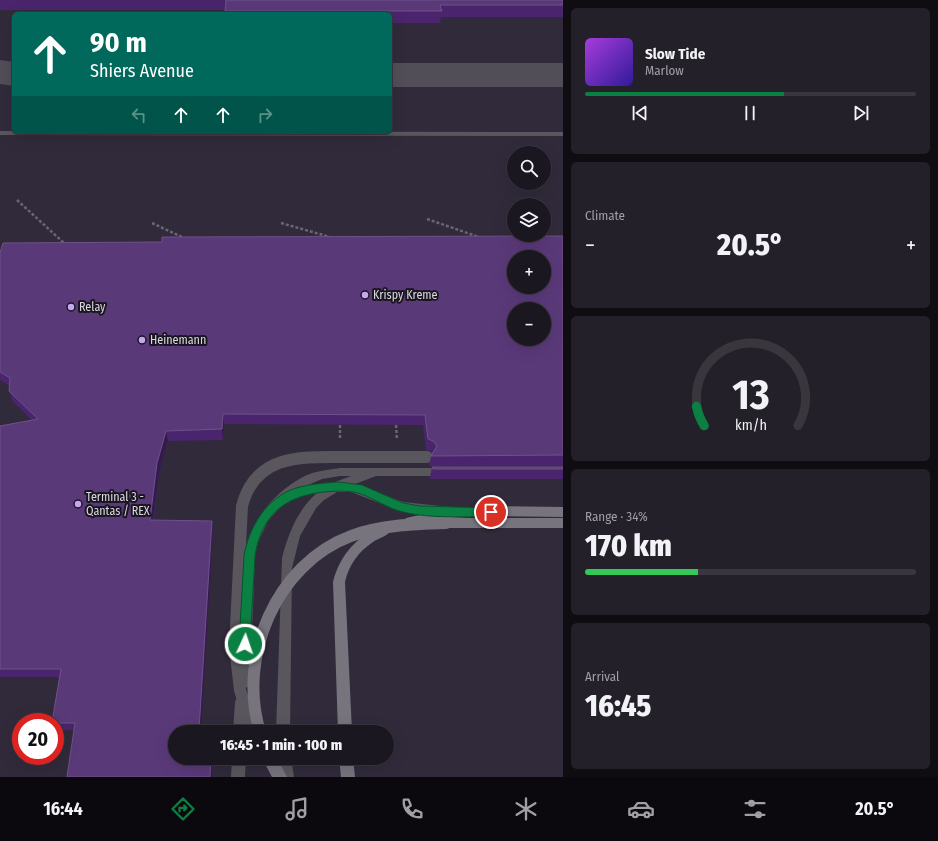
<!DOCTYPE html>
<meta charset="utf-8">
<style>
body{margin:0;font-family:"Fira Sans Condensed",sans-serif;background:#242029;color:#f1f3f6;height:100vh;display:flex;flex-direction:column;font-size:15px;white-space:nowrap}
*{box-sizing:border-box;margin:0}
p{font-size:13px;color:#a09fa5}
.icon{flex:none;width:22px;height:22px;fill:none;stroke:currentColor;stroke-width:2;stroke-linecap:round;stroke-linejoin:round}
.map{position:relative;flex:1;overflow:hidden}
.side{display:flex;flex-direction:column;gap:8px;padding:8px;background:#0f0d12;width:375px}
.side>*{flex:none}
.hud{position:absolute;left:12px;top:12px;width:380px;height:122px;border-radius:6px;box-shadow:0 4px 16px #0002,0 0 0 1px #39363e;background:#00695c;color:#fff;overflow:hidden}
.controls{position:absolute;left:507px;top:146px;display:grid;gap:8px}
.controls a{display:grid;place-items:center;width:44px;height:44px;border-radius:50%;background:#1b1720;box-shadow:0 4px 16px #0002,0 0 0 1px #39363e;font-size:20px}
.speed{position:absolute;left:12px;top:713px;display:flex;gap:8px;font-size:20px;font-weight:700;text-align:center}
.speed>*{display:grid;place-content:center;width:52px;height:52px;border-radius:50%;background:#1b1720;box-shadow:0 4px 16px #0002,0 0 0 1px #39363e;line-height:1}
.speed .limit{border:6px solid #d22;background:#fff;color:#111}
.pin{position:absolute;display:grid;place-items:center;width:34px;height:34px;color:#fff;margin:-17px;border:2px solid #fff;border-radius:50%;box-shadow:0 1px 4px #0007}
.me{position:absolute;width:44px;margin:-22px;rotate:3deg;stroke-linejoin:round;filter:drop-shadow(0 0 3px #0008)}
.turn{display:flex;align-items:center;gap:14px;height:84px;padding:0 12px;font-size:18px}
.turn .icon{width:52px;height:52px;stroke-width:2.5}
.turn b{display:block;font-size:28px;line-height:34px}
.lanes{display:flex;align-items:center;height:38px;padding:0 12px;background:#0003;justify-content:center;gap:20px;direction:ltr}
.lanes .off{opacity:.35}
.big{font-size:30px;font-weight:800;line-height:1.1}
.side .tile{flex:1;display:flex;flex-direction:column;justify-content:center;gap:6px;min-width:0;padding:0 14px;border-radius:6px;background:#242029}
.side .dial{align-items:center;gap:0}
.dial svg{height:104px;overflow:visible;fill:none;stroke:#39363e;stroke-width:7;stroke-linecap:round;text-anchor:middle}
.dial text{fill:#f1f3f6;stroke:none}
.song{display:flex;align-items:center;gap:12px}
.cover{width:48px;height:48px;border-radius:6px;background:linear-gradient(135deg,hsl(280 70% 55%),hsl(250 70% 35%))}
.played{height:4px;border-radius:2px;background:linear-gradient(90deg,#0b8043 60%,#39363e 60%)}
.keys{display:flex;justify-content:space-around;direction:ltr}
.heat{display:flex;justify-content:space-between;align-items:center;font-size:22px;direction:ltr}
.charge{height:6px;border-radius:3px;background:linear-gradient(90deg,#34c759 34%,#39363e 0)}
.trip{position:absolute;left:168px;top:725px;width:226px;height:40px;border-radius:20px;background:#1b1720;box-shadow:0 4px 16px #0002,0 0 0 1px #39363e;font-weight:800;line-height:40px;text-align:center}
.tab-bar{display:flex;height:64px;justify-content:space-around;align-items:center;background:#0b090d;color:#a09fa5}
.tab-bar .icon{width:28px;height:28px}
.tab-bar .on{color:#0b8043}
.tab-bar b{font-size:18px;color:#f1f3f6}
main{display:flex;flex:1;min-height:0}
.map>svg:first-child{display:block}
</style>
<main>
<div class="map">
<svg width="563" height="777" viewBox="0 0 563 777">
<rect width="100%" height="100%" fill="#241f2b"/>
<!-- built -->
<path fill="#312a3b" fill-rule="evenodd" d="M0 0H563V777H0ZM14 14H390V132H14ZM514 153H544V183H514ZM514 205H544V235H514ZM514 257H544V287H514ZM514 309H544V339H514ZM21 722H55V756H21ZM175 732H387V758H175Z"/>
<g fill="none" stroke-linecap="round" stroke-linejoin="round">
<!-- taxiway -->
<path fill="#524e58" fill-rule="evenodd" d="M0 60 14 62V86L0 84Z
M390 63H563V87H390Z"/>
<!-- path -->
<path stroke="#6a6670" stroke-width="2.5" stroke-dasharray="3 2" stroke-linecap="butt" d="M17 200 65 244
M427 219 479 237
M152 223 184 238
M281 223 330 237
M340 425V440
M396 425 397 440"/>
<!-- lane -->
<path fill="#59575d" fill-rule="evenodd" d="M0 131 563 132V136L0 135Z
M340 468H445L449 469 450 472 449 475 445 476H376L355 484 403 502 450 507 454 509 456 512 454 515 450 517 403 512 351 492H337L324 500 316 508 300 536 292 568 290 732H276L282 558C288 534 298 509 317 493L289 499 284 503 268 521 258 542 255 556 250 682 248 687 243 688 238 687 236 682 243 556C250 523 271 495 301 478 313 471 327 470 340 468ZM340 476H351L335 482 308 485 322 479Z
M242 695 247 697 249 702 247 732H233L235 702 237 697Z
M232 758H246L245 777H231Z
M277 758H291L294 777H280Z"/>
<!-- secondary -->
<path fill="#78747e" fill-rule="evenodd" d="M486 506 563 507V517L486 516 451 518H563V528H446L442 526 440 523 443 519 410 526 406 524 404 521 406 518 447 509Z
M385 525 389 526 391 530C388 536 379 538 373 542 358 552 349 565 345 582L352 732H338L333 582C340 554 358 535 385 525Z
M262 758H277L287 777H272Z
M339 758H353L355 777H341Z"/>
<!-- lane-bridge -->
<path stroke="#59575d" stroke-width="12" d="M253 732 240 690 235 647 242 506C256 452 305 457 350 457 376 457 401 457 427 457"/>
<!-- secondary-bridge -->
<path stroke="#78747e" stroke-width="12" d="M260 732C237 657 276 564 351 536 381 525 414 524 446 523"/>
</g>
<!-- wall -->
<path fill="#4a256d" d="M0 0H563V17H441L440 23H390V14H225V10H0Z
M563 236V466H429L431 456 433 453 431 451 426 450 423 425 224 424 223 440 168 441 159 473 154 520 212 521 213 531 201 730H212V732H175V758H213L212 777H67L74 730H56L55 729V722L59 677H0V426L32 420 13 402 9 391 10 386 0 380V253L162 242Z
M432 467H563V479H430V477Z"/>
<!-- shaded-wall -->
<path fill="#341b4d" d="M223 414 224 424 223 440 222 429Z
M166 431 168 441 159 473 152 530 150 520 157 463Z
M212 521 213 531 201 732 199 730Z
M211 758H213L212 777H210Z"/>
<!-- building -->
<path fill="#5a3979" stroke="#6e5289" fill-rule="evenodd" d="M226 0H563V5H440L442 11H225Z
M563 236V455L431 456 437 446 433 441 428 439 425 415 223 414 222 429 166 431 157 463 150 520 212 521 199 730H212V732H175V758H211L210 777H67L75 723H55V722H52L61 669H0V426L38 419 9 391 10 378 0 372V253L3 243 162 242V237ZM514 257H544V287H514ZM514 309H544V339H514Z
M432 467H563V469H433Z"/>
<!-- route -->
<path fill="#0b8043" stroke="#07532c" d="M339 482 362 485 403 503 420 506 491 508 496 512 491 517C463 516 431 519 403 512 387 508 375 499 361 494 349 490 336 491 324 492 284 496 261 516 255 556L250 644 249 648 245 649 241 648 239 644 244 556C249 527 267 497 296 488 310 484 325 483 339 482Z"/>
<!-- markers -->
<g fill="#c5a6f0" stroke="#1a1621" stroke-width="1.5">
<circle cx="365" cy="295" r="4"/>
<circle cx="71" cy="307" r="4"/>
<circle cx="142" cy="340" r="4"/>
<circle cx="78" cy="504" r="4"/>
</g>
<g text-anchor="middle" stroke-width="4" stroke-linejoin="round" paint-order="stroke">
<!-- poi labels -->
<g font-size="12" fill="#dbd8e0" stroke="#1a1621" text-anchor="start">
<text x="373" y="299">Krispy Kreme</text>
<text x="79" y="311">Relay</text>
<text x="150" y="344">Heinemann</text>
<text x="86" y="501">Terminal 3 -<tspan x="86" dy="14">Qantas / REX</tspan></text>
</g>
</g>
</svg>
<div class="controls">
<a><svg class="icon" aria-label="search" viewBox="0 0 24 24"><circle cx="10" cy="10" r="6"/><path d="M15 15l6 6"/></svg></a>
<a><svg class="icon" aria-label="layers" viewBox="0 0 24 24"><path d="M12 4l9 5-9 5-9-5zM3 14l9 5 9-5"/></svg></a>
<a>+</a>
<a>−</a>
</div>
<div class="speed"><div class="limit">20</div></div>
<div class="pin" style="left:491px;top:512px;background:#d93025"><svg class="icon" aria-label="arrive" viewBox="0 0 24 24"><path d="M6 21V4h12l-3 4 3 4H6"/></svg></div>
<svg class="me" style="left:245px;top:644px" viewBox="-20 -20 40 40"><circle r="17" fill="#0b8043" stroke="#fff" stroke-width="3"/><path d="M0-11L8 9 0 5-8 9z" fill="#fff"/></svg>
<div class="trip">16:45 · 1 min · 100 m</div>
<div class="hud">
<div class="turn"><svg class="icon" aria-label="ahead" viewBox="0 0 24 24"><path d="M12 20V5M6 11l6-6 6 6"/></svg><div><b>90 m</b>Shiers Avenue</div></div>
<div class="lanes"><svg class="icon off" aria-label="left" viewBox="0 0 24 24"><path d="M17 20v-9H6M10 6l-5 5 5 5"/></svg><svg class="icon" aria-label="ahead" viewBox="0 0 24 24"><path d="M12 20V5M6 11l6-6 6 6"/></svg><svg class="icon" aria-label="ahead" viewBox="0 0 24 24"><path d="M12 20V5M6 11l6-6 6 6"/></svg><svg class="icon off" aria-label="right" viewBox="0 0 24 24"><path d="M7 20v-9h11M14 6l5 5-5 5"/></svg></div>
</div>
</div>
<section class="side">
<div class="tile">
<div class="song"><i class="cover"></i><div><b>Slow Tide</b><p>Marlow</p></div></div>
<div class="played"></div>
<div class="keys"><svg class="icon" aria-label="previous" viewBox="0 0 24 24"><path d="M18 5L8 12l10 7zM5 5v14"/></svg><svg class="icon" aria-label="pause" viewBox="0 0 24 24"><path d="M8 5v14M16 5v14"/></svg><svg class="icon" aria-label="next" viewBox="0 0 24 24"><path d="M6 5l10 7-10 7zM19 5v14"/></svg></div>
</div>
<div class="tile"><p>Climate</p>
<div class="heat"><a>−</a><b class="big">20.5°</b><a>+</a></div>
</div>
<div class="tile dial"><svg viewBox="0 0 100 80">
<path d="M14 69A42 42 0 1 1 86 69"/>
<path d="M14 69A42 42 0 0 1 8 54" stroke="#0b8043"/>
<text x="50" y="56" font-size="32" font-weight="700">13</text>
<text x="50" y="72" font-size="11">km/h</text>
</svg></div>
<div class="tile"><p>Range · 34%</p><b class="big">170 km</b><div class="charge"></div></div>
<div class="tile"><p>Arrival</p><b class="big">16:45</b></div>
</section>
</main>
<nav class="tab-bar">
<b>16:44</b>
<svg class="icon on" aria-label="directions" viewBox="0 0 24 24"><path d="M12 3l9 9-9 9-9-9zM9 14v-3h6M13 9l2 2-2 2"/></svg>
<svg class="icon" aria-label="music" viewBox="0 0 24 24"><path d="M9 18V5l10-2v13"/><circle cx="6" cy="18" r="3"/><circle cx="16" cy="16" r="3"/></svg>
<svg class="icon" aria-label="phone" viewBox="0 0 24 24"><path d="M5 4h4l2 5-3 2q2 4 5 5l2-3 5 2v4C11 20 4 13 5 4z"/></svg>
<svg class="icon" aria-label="climate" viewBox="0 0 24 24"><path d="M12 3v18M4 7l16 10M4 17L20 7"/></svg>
<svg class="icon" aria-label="car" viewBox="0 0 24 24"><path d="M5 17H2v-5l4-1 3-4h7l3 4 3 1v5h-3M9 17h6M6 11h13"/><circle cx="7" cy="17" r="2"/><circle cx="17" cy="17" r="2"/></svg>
<svg class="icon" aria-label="filters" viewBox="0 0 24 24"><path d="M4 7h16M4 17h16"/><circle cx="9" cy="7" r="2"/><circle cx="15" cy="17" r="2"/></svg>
<b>20.5°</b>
</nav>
